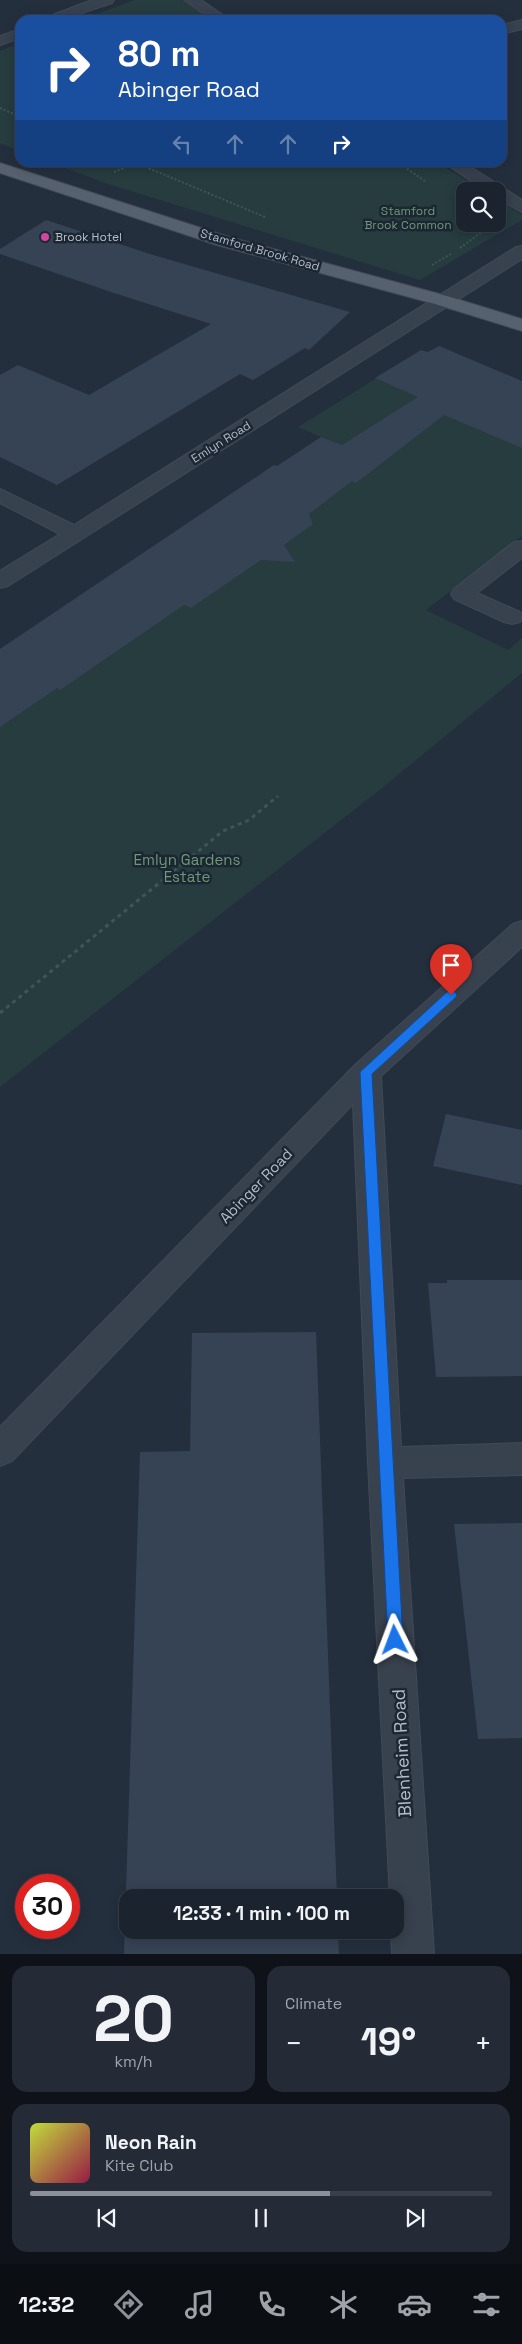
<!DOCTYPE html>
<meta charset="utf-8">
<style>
body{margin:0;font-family:"Space Grotesk",sans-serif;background:#242b36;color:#f1f3f6;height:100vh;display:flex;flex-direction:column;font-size:19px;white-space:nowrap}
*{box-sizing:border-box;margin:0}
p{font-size:16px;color:#a0a4aa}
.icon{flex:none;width:28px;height:28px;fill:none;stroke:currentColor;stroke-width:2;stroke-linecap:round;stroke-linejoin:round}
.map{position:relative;height:1954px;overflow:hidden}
.drawer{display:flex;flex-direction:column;gap:12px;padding:12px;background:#0f1319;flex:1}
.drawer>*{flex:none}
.guide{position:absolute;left:15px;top:15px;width:492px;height:152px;border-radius:15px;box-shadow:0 2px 12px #0003,0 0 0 1px #39404a;background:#1a4fa0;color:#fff;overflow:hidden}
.buttons{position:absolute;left:456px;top:182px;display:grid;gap:10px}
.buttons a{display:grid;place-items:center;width:50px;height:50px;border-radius:10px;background:#1b232e;box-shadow:0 2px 12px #0003,0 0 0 1px #39404a;font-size:25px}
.speed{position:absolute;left:15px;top:1874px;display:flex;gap:10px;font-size:25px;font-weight:700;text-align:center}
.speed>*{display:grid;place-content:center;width:65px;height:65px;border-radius:50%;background:#1b232e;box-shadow:0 2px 12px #0003,0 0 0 1px #39404a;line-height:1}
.speed .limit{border:8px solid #d22;background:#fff;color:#111}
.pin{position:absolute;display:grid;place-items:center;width:42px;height:42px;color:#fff;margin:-51px -21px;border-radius:50% 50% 50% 0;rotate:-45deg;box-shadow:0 0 5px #0007}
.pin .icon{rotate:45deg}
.me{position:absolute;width:55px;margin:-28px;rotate:357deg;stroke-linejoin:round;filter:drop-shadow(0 0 4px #0008)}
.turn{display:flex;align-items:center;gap:18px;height:105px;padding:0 20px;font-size:22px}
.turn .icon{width:65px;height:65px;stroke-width:2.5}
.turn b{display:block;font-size:35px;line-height:42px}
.lanes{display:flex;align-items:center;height:48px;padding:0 20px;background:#0003;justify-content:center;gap:25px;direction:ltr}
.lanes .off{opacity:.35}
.big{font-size:38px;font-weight:700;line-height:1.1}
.drawer .tile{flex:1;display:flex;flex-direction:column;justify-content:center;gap:8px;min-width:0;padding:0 18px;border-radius:15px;background:#242b36}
.drawer .dial{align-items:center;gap:0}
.dial b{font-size:65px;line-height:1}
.song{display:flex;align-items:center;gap:15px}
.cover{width:60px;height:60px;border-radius:8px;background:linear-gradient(135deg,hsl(70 70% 55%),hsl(340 70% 35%))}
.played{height:5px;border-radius:2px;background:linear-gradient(90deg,#8c9099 65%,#39404a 65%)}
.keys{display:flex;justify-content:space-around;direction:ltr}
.heat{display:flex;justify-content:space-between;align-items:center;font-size:28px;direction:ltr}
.drawer .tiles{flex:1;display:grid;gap:12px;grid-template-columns:1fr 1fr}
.tile:last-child{grid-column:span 2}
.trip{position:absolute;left:119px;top:1889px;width:285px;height:50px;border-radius:15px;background:#1b232e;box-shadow:0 2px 12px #0003,0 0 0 1px #39404a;font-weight:700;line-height:50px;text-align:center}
.tabs{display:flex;height:80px;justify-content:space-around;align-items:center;background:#0b0e12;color:#a0a4aa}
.tabs .icon{width:35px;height:35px}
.tabs .selected{color:#8c9099}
.tabs b{font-size:22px;color:#f1f3f6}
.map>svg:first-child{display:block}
</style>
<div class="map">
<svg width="522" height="1954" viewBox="0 0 522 1954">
<rect width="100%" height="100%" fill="#242f3e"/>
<!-- green -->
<path fill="#263c3f" d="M134 0H181L213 20H81Z
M20 43V151L0 143V51Z
M51 163H438L484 191H465V224H498V200L522 215V220L420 280 108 184Z
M409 358 522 406V536L426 610 508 650 522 638V673L382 788 0 1087V725L321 437 298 427Z"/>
<!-- building -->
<path fill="#364354" d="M46 220 153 255 350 312 309 350 305 348 253 380 240 374 57 485 0 457V375L18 365 89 395 211 324 111 292 0 254V249Z
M439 346 522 381V448L444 415 356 483 352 481 309 514 313 524 284 545 295 562 261 560 191 608 184 605 60 690 57 688 0 727V649L274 465 277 466 321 437 342 445 418 397 375 378 421 350 428 352Z
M446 1114 522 1130V1185L433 1166Z
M447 1280H522V1376L436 1377 428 1283H447Z
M316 1332 337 1898H128V1930H338L339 1954H124L140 1452 190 1451 192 1333Z
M522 1523V1738L478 1739 454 1524Z"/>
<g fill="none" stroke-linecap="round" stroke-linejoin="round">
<defs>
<path id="minor" d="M92 0H114L112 3C89 10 69 20 45 20L47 17Z
M184 0H201L230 20H213Z
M522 20V29L502 34V25Z
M20 29V38L0 45V36Z
M443 162H463L522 200V212L498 199V191H486Z
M522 246V259L8 586 0 588V571L60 534 0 503V489L74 525 516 247Z
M522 541V558L477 593 520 612 522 615 520 622 512 624 504 622 454 599 451 594 454 589 514 542Z
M522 921V947L381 1076 401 1447 522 1443V1475L403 1478 434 1954H392L391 1930H395V1898H390L368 1463 353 1104 12 1461 0 1466V1427L356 1064 513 924Z"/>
<path id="major" d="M0 163 229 237 447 296 522 319V331L435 304 217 245 0 173Z"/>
</defs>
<!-- minor casing -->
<use href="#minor" stroke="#414a57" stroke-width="2"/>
<!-- major casing -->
<use href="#major" stroke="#414a57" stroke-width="2"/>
<!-- path-far1 -->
<path stroke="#3f5557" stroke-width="2" stroke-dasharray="2 2" stroke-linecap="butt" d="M0 108 20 117
M134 162 265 217
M397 162 425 181
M114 172 136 163
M460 248 491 225
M432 265 451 254"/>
<!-- path -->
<path stroke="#3f5557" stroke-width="3" stroke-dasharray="4 4" stroke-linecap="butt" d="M0 1013 223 831 249 820 278 796"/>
<!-- minor -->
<use href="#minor" fill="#38414e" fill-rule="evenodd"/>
<!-- major -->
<use href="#major" fill="#56606e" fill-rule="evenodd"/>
</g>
<!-- route -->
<path fill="#1a73e8" stroke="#114b97" d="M451 991 455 992 457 995 455 998 372 1074 403 1640 401 1645 395 1647 390 1645 388 1640 360 1072 447 992Z"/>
<!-- markers -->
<circle fill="#d1479c" stroke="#1d2633" stroke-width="2" cx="45" cy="237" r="5"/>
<g text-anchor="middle" stroke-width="5" stroke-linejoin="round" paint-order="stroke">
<!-- far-park labels -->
<g font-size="12" fill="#6b9a76" stroke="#1d2633">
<text x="408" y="215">Stamford<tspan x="408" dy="14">Brook Common</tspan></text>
</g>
<!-- far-poi labels -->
<g font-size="12" fill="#b4bcc9" stroke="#1d2633" text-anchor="start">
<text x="55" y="241">Brook Hotel</text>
</g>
<!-- far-street labels -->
<g font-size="12" fill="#b4bcc9" stroke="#1d2633">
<text transform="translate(260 250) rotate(16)" y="4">Stamford Brook Road</text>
<text transform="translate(221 442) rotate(-32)" y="4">Emlyn Road</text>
</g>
<!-- park labels -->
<g font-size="15" fill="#6b9a76" stroke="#1d2633">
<text x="187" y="865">Emlyn Gardens<tspan x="187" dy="17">Estate</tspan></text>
</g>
<!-- street labels -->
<g font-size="15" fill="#b4bcc9" stroke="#1d2633">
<text transform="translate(256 1186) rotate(-46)" y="5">Abinger Road</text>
</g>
<!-- near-street labels -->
<g font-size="18" fill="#b4bcc9" stroke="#1d2633">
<text transform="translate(402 1753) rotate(-93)" y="6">Blenheim Road</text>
</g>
</g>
</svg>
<div class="buttons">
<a><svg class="icon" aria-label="search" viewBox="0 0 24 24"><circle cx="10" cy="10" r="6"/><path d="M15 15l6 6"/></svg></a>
</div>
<div class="speed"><div class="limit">30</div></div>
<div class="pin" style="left:451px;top:995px;background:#d93025"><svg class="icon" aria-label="arrive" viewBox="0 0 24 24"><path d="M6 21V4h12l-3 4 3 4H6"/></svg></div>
<svg class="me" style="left:395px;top:1640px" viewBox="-20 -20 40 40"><path d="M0-17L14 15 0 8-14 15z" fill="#1a73e8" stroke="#fff" stroke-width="4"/></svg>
<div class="trip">12:33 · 1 min · 100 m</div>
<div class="guide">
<div class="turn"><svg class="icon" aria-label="right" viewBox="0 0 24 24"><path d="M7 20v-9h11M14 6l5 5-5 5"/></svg><div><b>80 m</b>Abinger Road</div></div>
<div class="lanes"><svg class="icon off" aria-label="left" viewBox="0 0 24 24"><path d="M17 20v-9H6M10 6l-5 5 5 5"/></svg><svg class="icon off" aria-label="ahead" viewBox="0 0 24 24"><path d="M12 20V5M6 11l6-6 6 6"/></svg><svg class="icon off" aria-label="ahead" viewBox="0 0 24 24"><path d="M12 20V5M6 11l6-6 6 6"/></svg><svg class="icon" aria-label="right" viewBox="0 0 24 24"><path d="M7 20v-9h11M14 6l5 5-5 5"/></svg></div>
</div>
</div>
<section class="drawer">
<div class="tiles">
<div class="tile dial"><b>20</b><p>km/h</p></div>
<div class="tile"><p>Climate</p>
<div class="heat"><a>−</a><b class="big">19°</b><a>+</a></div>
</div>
<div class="tile">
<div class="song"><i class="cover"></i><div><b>Neon Rain</b><p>Kite Club</p></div></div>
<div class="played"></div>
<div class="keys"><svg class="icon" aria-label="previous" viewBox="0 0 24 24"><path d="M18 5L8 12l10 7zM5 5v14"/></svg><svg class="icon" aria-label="pause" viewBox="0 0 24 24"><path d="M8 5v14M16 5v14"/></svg><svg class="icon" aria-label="next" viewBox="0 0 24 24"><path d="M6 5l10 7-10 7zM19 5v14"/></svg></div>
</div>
</div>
</section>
<nav class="tabs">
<b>12:32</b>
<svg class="icon selected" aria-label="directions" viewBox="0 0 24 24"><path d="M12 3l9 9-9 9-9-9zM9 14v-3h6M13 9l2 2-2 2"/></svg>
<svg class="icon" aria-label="music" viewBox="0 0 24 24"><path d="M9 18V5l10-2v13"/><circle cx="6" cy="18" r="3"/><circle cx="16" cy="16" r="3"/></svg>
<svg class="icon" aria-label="phone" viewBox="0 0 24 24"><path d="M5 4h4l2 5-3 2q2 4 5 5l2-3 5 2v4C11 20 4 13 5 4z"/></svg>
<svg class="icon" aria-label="climate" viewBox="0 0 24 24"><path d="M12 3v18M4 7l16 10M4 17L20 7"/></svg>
<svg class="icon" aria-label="car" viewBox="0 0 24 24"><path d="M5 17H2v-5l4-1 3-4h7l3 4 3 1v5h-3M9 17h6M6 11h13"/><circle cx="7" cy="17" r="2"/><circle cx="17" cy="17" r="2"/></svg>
<svg class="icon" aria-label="filters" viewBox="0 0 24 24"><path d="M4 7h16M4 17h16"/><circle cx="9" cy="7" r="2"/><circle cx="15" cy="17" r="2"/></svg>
</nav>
